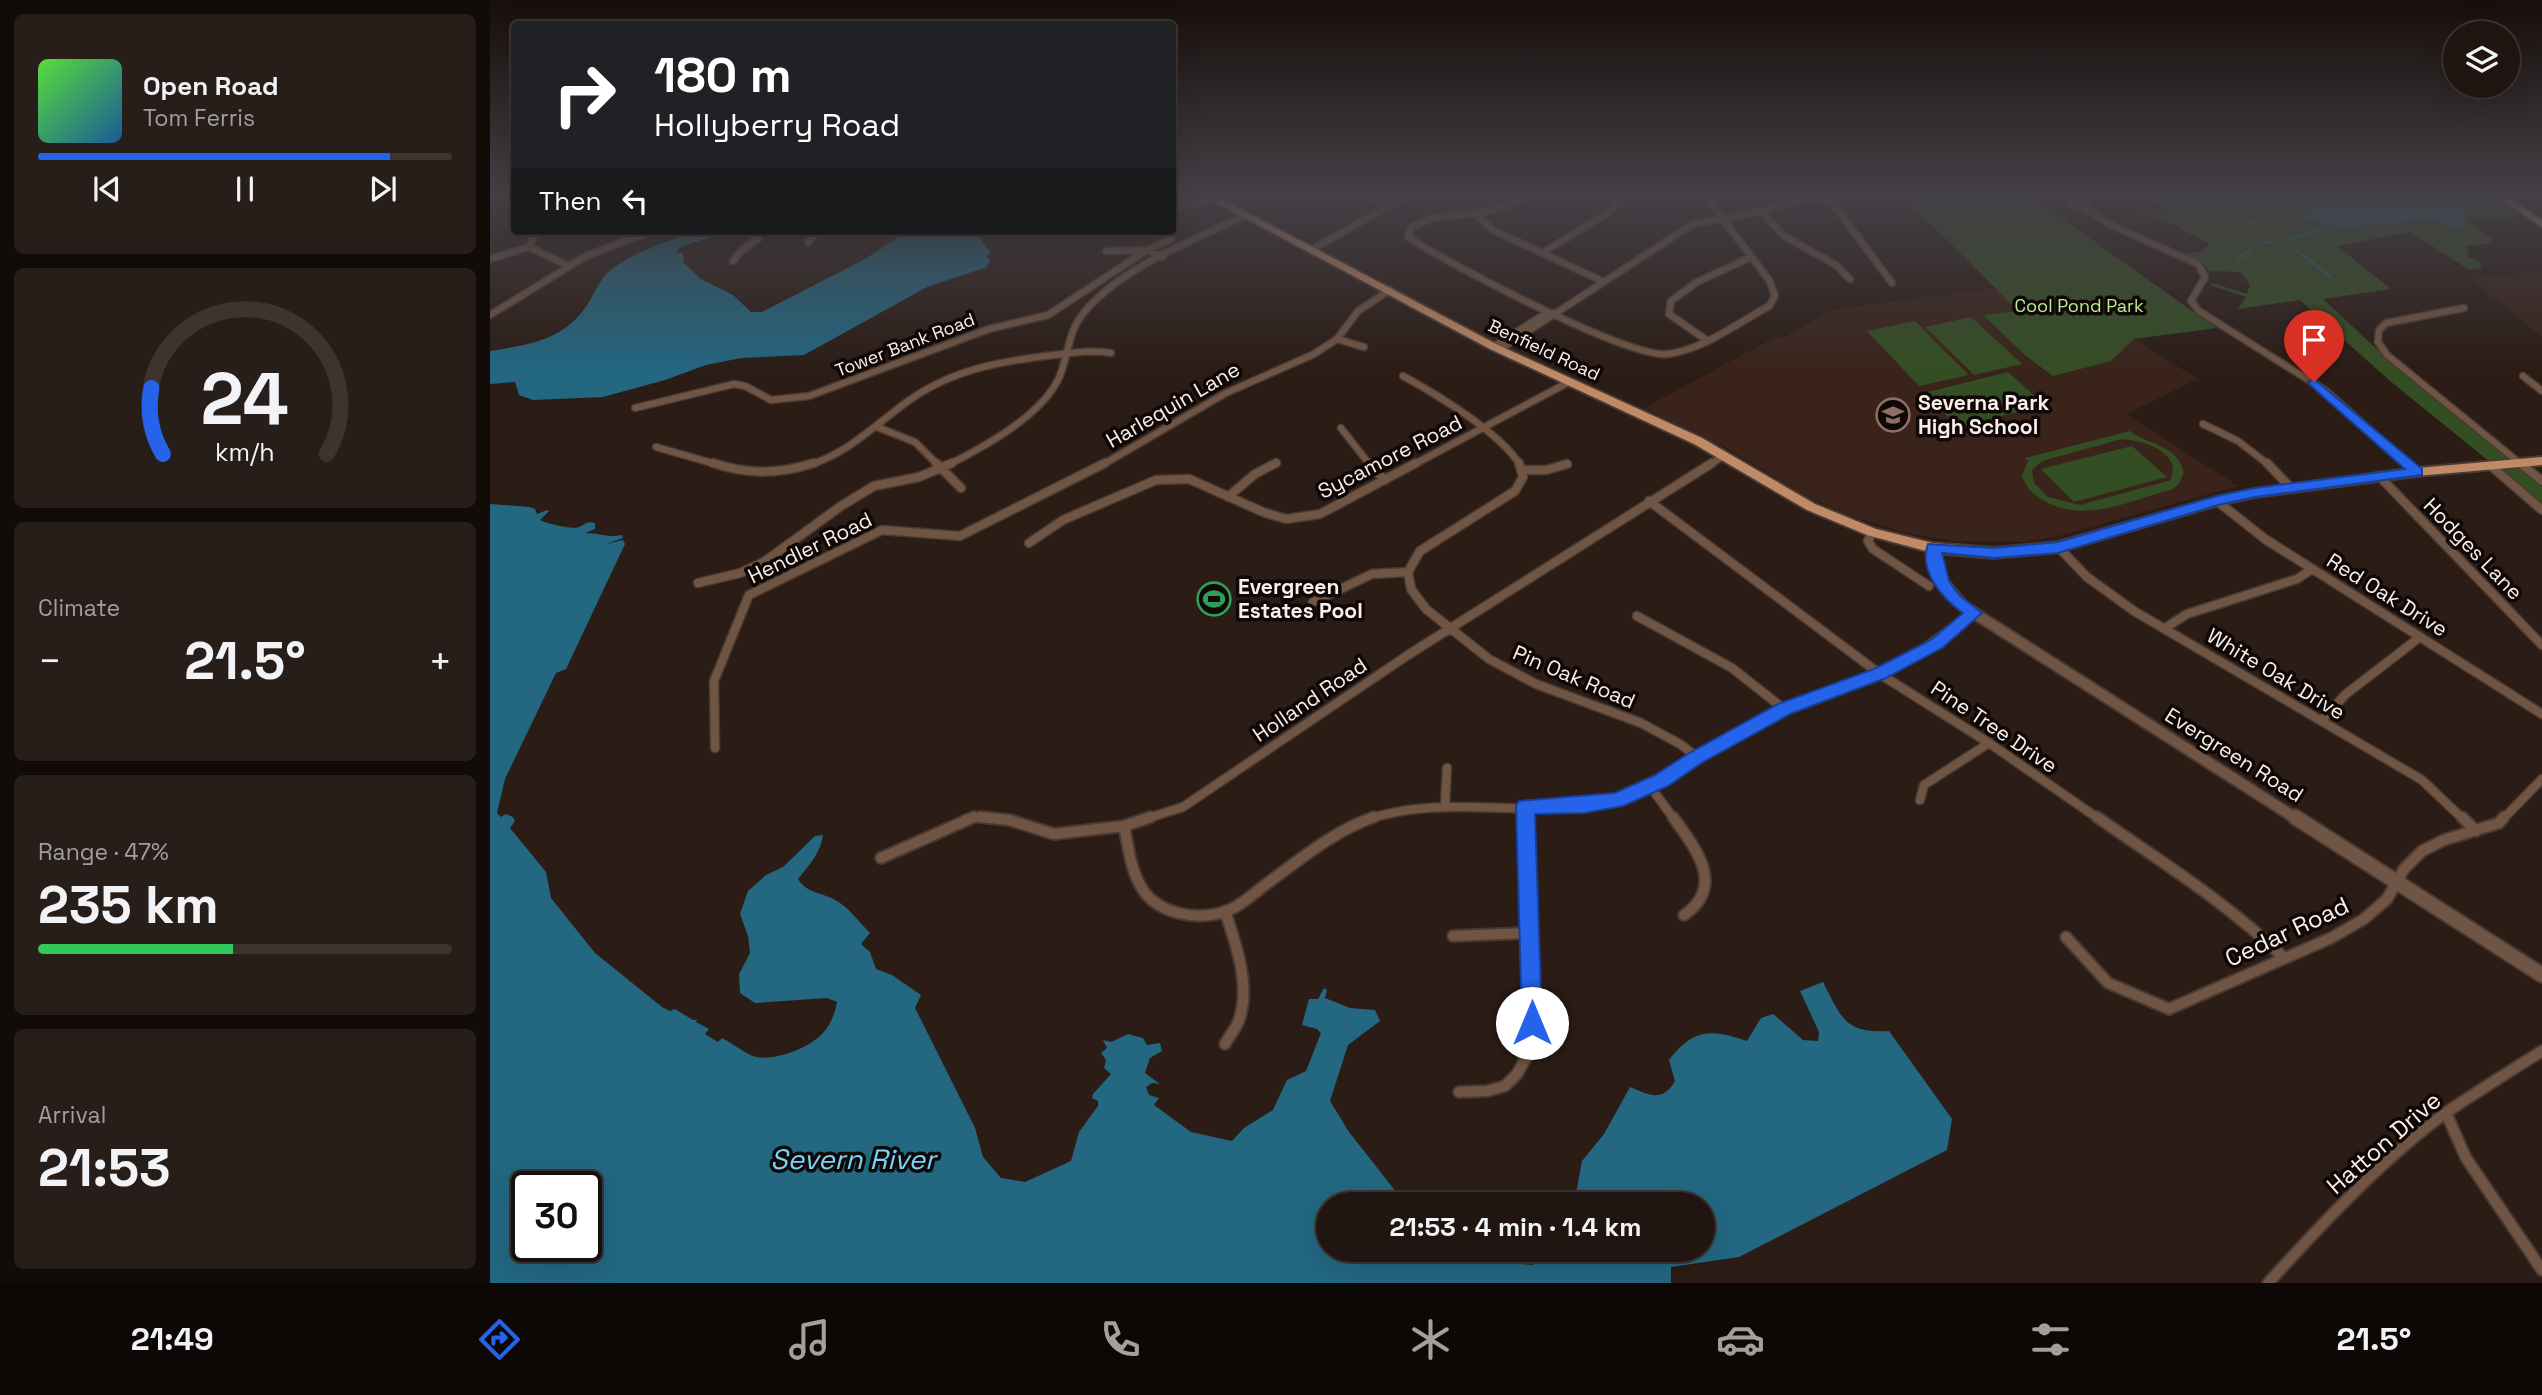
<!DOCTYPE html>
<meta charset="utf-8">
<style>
body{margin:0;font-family:"Space Grotesk",sans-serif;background:#281e19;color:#f1f3f6;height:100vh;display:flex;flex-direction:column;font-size:26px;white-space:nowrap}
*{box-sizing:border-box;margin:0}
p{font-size:23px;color:#a29f9f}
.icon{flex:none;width:38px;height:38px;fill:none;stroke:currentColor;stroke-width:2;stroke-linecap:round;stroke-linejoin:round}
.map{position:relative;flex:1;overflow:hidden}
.details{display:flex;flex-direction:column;gap:14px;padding:14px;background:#120c09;width:490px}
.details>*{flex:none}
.hud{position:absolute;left:21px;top:21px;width:665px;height:214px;border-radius:7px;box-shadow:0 7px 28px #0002,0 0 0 2px #3d3430;background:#202124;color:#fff;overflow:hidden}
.tools{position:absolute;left:1953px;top:21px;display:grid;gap:14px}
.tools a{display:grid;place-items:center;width:77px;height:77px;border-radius:50%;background:#201510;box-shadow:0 7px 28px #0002,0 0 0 2px #3d3430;font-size:35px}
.speed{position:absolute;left:21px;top:1171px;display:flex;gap:14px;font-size:35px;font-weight:700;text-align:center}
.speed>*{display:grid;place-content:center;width:91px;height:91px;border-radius:50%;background:#201510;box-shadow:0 7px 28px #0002,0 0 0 2px #3d3430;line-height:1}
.speed .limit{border:4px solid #111;border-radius:10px;background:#fff;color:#111}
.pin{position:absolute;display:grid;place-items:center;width:60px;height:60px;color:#fff;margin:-72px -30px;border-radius:50% 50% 50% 0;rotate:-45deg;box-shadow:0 0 7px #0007}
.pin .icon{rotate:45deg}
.me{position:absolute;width:77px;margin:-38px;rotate:0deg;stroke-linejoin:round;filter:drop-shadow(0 0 5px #0008)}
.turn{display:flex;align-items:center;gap:24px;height:147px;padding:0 28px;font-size:32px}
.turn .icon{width:91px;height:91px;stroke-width:2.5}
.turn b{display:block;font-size:49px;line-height:60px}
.then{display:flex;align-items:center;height:66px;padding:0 28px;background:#0003;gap:14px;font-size:26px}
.big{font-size:52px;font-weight:800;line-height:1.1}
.details .widget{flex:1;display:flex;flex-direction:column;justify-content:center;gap:10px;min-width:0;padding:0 24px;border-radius:10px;background:#281e19}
.details .dial{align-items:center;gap:0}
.dial svg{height:182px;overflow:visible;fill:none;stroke:#3d3430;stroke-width:7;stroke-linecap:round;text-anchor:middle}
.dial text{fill:#f1f3f6;stroke:none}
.song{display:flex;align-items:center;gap:21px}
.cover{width:84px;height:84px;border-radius:10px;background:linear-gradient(135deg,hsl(110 70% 55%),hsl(210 70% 35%))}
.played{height:7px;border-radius:4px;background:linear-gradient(90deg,#2563eb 85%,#3d3430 85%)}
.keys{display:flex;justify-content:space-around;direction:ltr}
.heat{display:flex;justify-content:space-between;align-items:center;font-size:38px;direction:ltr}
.charge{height:10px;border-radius:5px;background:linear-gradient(90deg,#34c759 47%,#3d3430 0)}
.trip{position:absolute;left:826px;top:1192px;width:399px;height:70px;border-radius:35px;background:#201510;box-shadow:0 7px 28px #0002,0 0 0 2px #3d3430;font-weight:800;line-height:70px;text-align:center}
.tabs{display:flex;height:112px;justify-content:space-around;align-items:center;background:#0d0806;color:#a29f9f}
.tabs .icon{width:49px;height:49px}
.tabs .current{color:#2563eb}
.tabs b{font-size:32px;color:#f1f3f6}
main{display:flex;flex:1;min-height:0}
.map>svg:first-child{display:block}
</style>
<main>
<section class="details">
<div class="widget">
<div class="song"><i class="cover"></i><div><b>Open Road</b><p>Tom Ferris</p></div></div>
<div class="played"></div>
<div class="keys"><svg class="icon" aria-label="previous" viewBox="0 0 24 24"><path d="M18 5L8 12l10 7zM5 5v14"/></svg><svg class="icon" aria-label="pause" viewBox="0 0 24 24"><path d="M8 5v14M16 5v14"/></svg><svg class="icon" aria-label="next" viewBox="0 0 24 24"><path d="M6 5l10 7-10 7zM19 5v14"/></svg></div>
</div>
<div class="widget dial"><svg viewBox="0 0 100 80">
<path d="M14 69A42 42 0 1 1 86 69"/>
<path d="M14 69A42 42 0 0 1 9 40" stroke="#2563eb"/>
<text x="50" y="56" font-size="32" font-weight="700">24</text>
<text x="50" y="72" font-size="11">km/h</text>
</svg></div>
<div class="widget"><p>Climate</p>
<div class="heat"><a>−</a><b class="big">21.5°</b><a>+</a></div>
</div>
<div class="widget"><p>Range · 47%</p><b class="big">235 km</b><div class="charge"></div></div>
<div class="widget"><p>Arrival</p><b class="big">21:53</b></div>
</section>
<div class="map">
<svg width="2052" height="1283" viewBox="0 0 2052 1283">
<rect width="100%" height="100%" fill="#2b1c15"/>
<!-- built -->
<path fill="#39231a" d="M2052 271V337L1980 279Z
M1505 288 1529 312 1494 315 1536 356 1621 361 1644 339 1708 379 1636 414 1748 486 1568 536 1533 542 1462 541 1416 533 1357 515 1319 498 1240 450 1154 408 1287 336 1292 338 1342 310Z"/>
<!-- green -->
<path fill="#344e23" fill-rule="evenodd" d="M1411 194H1538L1726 328 1644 339 1621 361 1563 376 1536 356 1493 315 1528 311Z
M1619 194H1998L2030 216 1992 219 1981 217 1978 220 2003 240 1998 244 1975 246 1979 252 1978 257 1989 262 1992 268 1979 270 1921 232 1847 246 1901 289 1833 299 1879 342 2052 487V504L1900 381 1810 300 1748 309 1756 297 1720 285 1722 283 1757 294 1760 285 1751 272 1720 271 1711 262 1695 254 1713 251 1719 244 1687 226 1648 211 1660 208 1675 213 1678 210 1647 196Z
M1481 317 1532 364 1484 375 1435 327Z
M1425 321 1479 375 1429 386 1377 331Z
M1518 372 1555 405 1468 427 1434 393Z
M1640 431C1659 446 1686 443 1694 472L1689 484 1683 489C1642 500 1593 525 1553 500 1542 494 1536 487 1532 476L1538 461 1535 458ZM1632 439C1652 441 1673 446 1683 465L1681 480 1590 505 1558 497 1544 483 1542 470 1552 461Z
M1642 446 1677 477 1584 502 1551 469Z"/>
<!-- water -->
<path fill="#236781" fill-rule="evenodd" d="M1949 194H1995L1998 200 1976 211 1975 222 1970 230 1944 219 1856 227 1815 219 1817 207 1829 203 1892 199 1914 206Z
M206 231 233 233 190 247 187 253H193L194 263 211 279 243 295 261 312H272L375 259 417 231H484L500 251 497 258 500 260 497 267 437 287 314 355 251 358 216 365 175 380 113 397 43 400 29 395 25 382 0 384V351C35 345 68 342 92 312 104 298 107 280 123 268 149 250 176 242 206 231Z
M0 504 40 507 45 509 47 514 57 510 59 511 50 520C55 523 83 530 89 527 97 524 95 521 105 523V529L95 533C111 533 115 538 132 535L133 538 116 544 133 540 135 544 76 669 66 673 15 779 7 813 11 817 16 814 23 817 25 821 20 828 56 872 61 898 105 953 172 1007 180 1011 185 1009 203 1020H207L206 1022 219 1029 215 1034 228 1042 232 1038C243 1043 255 1054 266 1057 286 1061 321 1047 333 1033 341 1024 345 1013 347 1002L337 998 265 1003 250 993 249 974 260 953 258 936 250 914 258 891 276 875 293 867 325 836 333 835C330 854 320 864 308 879 317 894 333 892 347 901 359 908 370 923 380 933L371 944 380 952 386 969 402 975 431 995 425 1008 485 1128 493 1157 511 1178 535 1182 581 1161 589 1132 608 1106V1101L602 1098 603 1094 621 1074 614 1068 616 1060 611 1053 617 1048 613 1040 621 1042 638 1034 653 1038 657 1045 670 1043 672 1051 660 1058 655 1073 670 1084 662 1083 656 1087 659 1095 669 1098 664 1105 701 1132 742 1141 754 1128 783 1110 797 1080 816 1071 831 1033 827 1029 812 1025 819 999H828L834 988 837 990 835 998 860 1008 885 1010 890 1021 858 1045 840 1101 859 1132 907 1193 934 1204H838V1250H996L1019 1263 1043 1265 1050 1250H1213V1204H1084L1092 1161 1114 1134 1140 1087C1160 1095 1172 1103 1185 1081L1179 1060C1204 1028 1221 1029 1257 1041L1271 1018 1283 1014 1313 1040 1328 1041 1329 1032 1310 991 1333 982C1351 1017 1355 1034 1399 1031L1462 1119 1457 1150 1249 1257 1181 1267V1283H0ZM37 1186H96V1246H37Z"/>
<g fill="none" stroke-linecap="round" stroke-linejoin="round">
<!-- stream -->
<path stroke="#236781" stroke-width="2" d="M1653 194 1708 217 1732 221
M1757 224 1804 215 1819 216
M1798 239 1846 225
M1771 244 1785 241
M1801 246 1840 276
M1748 260 1763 246"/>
<defs>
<path id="minor-far2" d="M872 194 898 206
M995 194 1010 209
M1047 194 1001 211 943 218 921 227 918 237C957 263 1139 359 1178 354 1214 349 1248 323 1279 306L1285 296 1279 280 1214 194
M1338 197 1402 283
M1590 200 1598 207 1589 208 1581 203Z
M682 208 724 198
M1594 208 1621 225 1708 264 1715 277 1701 301 1709 311 1836 391 1919 465
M1271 211 1294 236 1346 265 1360 279
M986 214 1003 230 1112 281
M318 242 327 231
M39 247 46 231
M823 249 919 194
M616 251 657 250 672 257
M1052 253 1121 211 1137 194
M0 259 39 247 79 266
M243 261 252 250 268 239 259 231
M1974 308 1896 323 1889 330 1888 342 1897 355 2032 465
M0 315 96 256 162 231
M847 339 874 347
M1215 339 1179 314 1181 301 1207 282 1261 257
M1003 347 1052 316 1062 313
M1009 350 1203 224 1271 211 1307 200 1401 194
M913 376C946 394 1011 433 1030 465
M2033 376 2052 391
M145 408 244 384 255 386 281 400 319 396 499 329 558 315 657 250 681 239
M1713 424 1748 441 1779 465
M387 427 425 442 448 465
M851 428 880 465
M166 447 229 465
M319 465C359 453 388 422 421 399 467 367 519 360 573 354 589 352 605 350 621 353
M458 465C494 447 549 417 568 380 578 360 577 334 592 315 627 269 704 240 756 215
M612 465 736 393 824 354 847 339 868 311 900 290
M783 465 786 463
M923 465 1079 382
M1074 465 1077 464
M1219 465 1235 455"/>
<path id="minor-far1" d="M223 463C259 475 289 474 324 463
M446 463 471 488
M878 463 895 480
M1029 463 1033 477 1025 491 930 551 918 572 921 589 936 609 999 659 1046 684 1151 723 1190 744 1207 757
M1777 463 1800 487
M1917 463 1927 472
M2030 463 2052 481
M2000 465 2052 510
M1033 470H1056L1077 464
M1889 476 2052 645
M738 497 765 474 786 463
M1159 501 1390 674 1499 743 1609 819
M1727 501 1775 539 2052 714
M1382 532 1378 541 1383 549 1439 586
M539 543 573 520 666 480 699 479 773 512 796 519 830 514 926 463
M1568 547 1597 577 1644 611 1932 780 1973 819
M208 583 250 573 274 562 351 506 384 486 429 477 462 463
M823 602 882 574 918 572
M1147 616 1242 668 1294 709
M1675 628 1697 614 1807 579 1822 569
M1831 721 1856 694 1930 637
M225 748 224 681 259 595 392 530 470 536 615 463
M1160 786 1184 819
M1430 800 1434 785 1499 743
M955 806 957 768
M1035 806V819
M475 819 486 817 510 819
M655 819 693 807 918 655 1222 463
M879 819C963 791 1053 824 1136 797L1292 711 1416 661 1484 613
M2013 819 2052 779"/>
<path id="minor" d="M490 817 519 820 564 834 634 826 661 817
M1183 817C1206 849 1236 886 1194 915
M1607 817C1671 862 1738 903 1794 958
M1972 817 1986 831
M634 826C638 845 640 866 649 883 664 915 709 922 739 910 754 904 766 891 779 882 812 858 844 831 884 817
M391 858 484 817
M735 911C746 945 761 985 749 1020 746 1029 739 1036 735 1044
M963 936 1039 933
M1576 937 1618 983 1679 1009 1841 938 1874 919 1897 899 1914 869 1932 851 1954 840 2009 823 2014 817
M969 1092 997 1091 1015 1086 1027 1074 1039 1053 1042 1012 1035 817
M1956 1113 1976 1158 2052 1270
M1778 1283C1831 1225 1893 1158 1957 1112 1988 1091 2020 1071 2052 1051"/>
<path id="tertiary-far1" d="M1443 548 1451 580 1473 606 1807 819"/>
<path id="tertiary" d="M1805 817 2052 975"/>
<path id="primary" d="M710 194H722L1008 345 1212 438 1325 504 1386 529 1443 543 1504 548 1568 542 1727 497 1765 489 1927 468 2052 457V465L1927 476 1765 497 1728 505 1568 552 1504 558 1443 553 1377 535 1317 510 1204 444 1000 349Z"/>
<path id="trunk" d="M2002 194H2013L2052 220V227Z"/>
</defs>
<!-- minor-far2 casing -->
<use href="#minor-far2" stroke="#483a33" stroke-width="9"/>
<!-- minor-far1 casing -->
<use href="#minor-far1" stroke="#483a33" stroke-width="11"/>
<!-- minor casing -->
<use href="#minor" stroke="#483a33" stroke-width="14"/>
<!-- tertiary-far1 casing -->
<use href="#tertiary-far1" stroke="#483a33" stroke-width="14"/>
<!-- tertiary casing -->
<use href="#tertiary" stroke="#483a33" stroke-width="18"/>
<!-- primary casing -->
<use href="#primary" stroke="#483a33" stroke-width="4"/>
<!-- trunk casing -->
<use href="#trunk" stroke="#483a33" stroke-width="4"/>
<!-- minor-far2 -->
<use href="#minor-far2" stroke="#705544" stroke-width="6"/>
<!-- minor-far1 -->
<use href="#minor-far1" stroke="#705544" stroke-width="8"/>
<!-- minor -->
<use href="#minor" stroke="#705544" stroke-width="10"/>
<!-- tertiary-far1 -->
<use href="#tertiary-far1" stroke="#705544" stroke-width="10"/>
<!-- tertiary -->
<use href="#tertiary" stroke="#705544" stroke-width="14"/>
<!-- primary -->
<use href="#primary" fill="#c08a66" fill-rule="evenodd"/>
<!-- trunk -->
<use href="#trunk" fill="#d0946c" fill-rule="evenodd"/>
</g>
<!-- sky -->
<linearGradient id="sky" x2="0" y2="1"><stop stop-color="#180f0c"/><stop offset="0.52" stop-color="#444046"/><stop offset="1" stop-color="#444046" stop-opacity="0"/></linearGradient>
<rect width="2052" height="373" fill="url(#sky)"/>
<!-- route -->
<path fill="#2563eb" stroke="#184099" stroke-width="2" d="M1824 379 1932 469V475L1765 497 1728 505 1568 553 1504 558 1452 553 1459 581 1469 595 1492 613 1452 648 1396 678 1300 714 1213 762 1178 786 1133 806 1094 813 1045 814 1052 1023 1049 1030 1042 1033 1035 1030 1032 1023 1026 806 1029 801 1125 793 1165 775 1201 752 1288 704 1384 669 1441 640 1473 613C1453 599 1428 571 1438 544L1504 548 1568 542 1727 496 1765 488 1915 469 1820 385 1818 382Z"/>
<!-- icons -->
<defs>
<symbol id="school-ring" viewBox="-11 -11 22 22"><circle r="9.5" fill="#0f0806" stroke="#8d6e63" stroke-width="1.5"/><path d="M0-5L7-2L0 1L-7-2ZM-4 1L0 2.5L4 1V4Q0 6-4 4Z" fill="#8d6e63"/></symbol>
<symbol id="stadium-ring" viewBox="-11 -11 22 22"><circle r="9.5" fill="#0f0806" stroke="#2e9e5b" stroke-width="1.5"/><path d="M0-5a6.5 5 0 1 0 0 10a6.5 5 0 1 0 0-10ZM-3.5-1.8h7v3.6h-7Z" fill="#2e9e5b"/></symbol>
</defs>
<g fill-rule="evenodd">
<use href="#school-ring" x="1384" y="396" width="38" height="38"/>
<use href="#stadium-ring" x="705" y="580" width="38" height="38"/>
</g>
<g text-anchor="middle" stroke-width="7" stroke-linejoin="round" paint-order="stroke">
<!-- far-park labels -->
<g font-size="18" fill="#b7ed94" stroke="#0f0806">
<text x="1589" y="312">Cool Pond Park</text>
</g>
<!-- far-street labels -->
<g font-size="18" fill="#faefea" stroke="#0f0806">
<text transform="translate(415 345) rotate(-21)" y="6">Tower Bank Road</text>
<text transform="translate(1054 350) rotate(25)" y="6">Benfield Road</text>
</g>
<!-- poi labels -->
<g font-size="21" font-weight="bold" fill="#faefea" stroke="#0f0806" text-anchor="start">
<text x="1428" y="410">Severna Park<tspan x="1428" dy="24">High School</tspan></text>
<text x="748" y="594">Evergreen<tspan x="748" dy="24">Estates Pool</tspan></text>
</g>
<!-- street labels -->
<g font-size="21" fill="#faefea" stroke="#0f0806">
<text transform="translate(683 405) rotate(-30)" y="7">Harlequin Lane</text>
<text transform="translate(900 457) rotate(-27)" y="7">Sycamore Road</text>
<text transform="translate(320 548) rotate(-26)" y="7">Hendler Road</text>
<text transform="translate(1983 549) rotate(46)" y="7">Hodges Lane</text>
<text transform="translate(1897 595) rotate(32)" y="7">Red Oak Drive</text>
<text transform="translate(1786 674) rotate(31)" y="7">White Oak Drive</text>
<text transform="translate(1084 677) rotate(23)" y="7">Pin Oak Road</text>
<text transform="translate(820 700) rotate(-34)" y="7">Holland Road</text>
<text transform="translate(1504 727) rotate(34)" y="7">Pine Tree Drive</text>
<text transform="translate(1744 755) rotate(32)" y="7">Evergreen Road</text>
</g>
<!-- near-street labels -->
<g font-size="24" fill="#faefea" stroke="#0f0806">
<text transform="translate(1797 932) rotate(-25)" y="8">Cedar Road</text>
<text transform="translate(1894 1143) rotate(-41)" y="8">Hatton Drive</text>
</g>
<!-- near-water labels -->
<g font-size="28" font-style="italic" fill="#78d3f9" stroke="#0f0806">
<text x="363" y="1169">Severn River</text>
</g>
</g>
</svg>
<div class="tools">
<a><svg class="icon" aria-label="layers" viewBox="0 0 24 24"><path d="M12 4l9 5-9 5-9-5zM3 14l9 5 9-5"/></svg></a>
</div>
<div class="speed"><div class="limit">30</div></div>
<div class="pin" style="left:1824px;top:382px;background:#d93025"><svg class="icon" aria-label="arrive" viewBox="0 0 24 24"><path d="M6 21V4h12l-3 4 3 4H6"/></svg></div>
<svg class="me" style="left:1042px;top:1023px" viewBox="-20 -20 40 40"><circle r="19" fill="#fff"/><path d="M0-13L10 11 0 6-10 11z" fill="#2563eb"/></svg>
<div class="trip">21:53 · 4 min · 1.4 km</div>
<div class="hud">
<div class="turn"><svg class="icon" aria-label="right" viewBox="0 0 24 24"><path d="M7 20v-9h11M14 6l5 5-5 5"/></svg><div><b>180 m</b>Hollyberry Road</div></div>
<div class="then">Then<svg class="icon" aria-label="left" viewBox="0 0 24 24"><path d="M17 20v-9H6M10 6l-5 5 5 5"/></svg></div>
</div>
</div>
</main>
<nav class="tabs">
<b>21:49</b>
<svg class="icon current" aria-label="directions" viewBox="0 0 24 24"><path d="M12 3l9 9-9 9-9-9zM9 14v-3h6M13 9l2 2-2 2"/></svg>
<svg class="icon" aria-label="music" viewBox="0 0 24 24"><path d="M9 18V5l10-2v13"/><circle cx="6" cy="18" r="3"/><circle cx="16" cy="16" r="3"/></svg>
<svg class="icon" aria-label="phone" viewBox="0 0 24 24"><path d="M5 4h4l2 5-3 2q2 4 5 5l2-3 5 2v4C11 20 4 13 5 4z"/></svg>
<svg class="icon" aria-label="climate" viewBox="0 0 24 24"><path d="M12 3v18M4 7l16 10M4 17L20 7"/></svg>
<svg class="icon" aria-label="car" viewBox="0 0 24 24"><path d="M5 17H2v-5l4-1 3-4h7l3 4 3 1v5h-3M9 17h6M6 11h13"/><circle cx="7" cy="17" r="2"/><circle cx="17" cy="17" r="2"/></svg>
<svg class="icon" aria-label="filters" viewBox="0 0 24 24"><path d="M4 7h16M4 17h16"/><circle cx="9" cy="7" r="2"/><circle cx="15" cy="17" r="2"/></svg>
<b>21.5°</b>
</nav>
